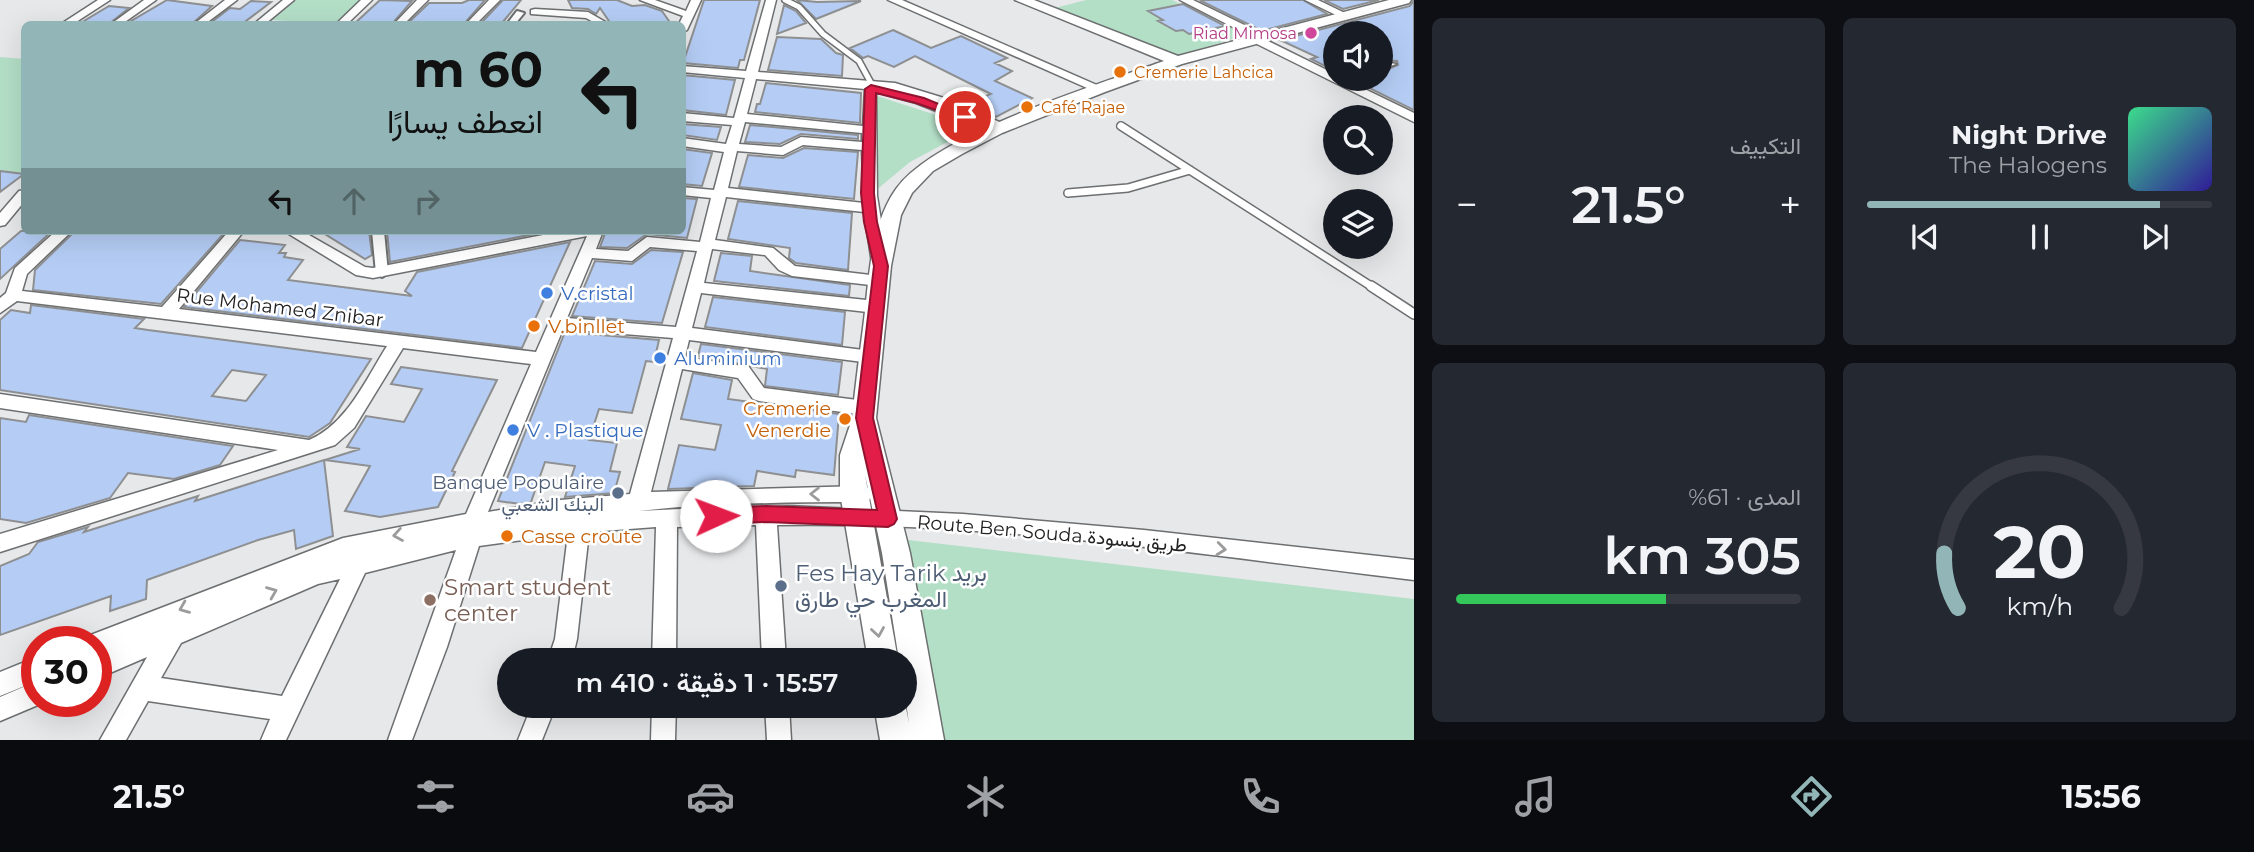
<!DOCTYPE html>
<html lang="ar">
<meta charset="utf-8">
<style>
body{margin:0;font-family:Montserrat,Vazirmatn,sans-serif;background:#242831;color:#f1f3f6;direction:rtl;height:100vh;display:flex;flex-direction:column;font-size:26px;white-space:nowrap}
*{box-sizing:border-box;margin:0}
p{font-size:23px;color:#9ea1a6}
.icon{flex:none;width:38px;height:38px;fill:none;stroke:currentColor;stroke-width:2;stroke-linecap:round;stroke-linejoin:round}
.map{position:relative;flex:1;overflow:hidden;direction:ltr}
.side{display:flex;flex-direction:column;gap:18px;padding:18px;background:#0d0f14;width:840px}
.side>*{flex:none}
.top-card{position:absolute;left:21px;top:21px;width:665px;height:214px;border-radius:10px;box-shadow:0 7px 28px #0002;direction:rtl;background:#92b5b7;color:#111;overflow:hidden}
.buttons{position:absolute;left:1323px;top:21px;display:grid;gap:14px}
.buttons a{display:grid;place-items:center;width:70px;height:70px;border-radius:50%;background:#171b24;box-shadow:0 7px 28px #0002;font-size:35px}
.speed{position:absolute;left:21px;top:626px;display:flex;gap:14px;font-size:35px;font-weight:700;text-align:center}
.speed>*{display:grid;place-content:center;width:91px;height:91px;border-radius:50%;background:#171b24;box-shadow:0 7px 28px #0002;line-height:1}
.speed .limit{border:10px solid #d22;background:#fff;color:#111}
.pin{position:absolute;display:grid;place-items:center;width:60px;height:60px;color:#fff;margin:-30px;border:4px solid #fff;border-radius:50%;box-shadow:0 2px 7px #0007}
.me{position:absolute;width:77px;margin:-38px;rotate:88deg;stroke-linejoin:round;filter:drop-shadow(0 0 5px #0008)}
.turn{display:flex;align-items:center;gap:24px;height:147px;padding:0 28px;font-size:32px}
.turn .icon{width:91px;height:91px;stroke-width:2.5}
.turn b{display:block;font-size:49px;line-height:60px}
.lanes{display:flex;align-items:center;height:66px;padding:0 28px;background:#0003;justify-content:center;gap:35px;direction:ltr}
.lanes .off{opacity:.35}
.big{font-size:52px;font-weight:600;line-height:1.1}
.side .widget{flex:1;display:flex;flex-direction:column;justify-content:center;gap:10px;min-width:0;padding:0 24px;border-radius:10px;background:#242831}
.side .dial{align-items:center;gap:0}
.dial svg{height:182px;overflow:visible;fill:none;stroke:#363941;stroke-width:7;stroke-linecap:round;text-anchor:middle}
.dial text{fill:#f1f3f6;stroke:none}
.song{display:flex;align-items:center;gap:21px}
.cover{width:84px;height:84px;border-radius:10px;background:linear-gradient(135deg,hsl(150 70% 55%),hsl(250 70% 35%))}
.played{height:7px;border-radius:4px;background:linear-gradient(90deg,#92b5b7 85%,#363941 85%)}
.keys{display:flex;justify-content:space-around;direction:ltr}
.heat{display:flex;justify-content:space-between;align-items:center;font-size:38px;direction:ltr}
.charge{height:10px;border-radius:5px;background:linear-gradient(90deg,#34c759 61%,#363941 0)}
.side .tiles{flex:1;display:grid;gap:18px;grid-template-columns:repeat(2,1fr)}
.trip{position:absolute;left:497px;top:648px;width:420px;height:70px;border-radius:35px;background:#171b24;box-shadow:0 7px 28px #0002;font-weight:600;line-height:70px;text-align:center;direction:rtl}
.tab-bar{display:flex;height:112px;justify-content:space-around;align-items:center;background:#090b0e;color:#9ea1a6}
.tab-bar .icon{width:49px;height:49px}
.tab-bar .selected{color:#92b5b7}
.tab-bar b{font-size:32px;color:#f1f3f6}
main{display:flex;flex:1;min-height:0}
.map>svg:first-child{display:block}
</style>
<main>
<section class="side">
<div class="tiles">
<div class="widget">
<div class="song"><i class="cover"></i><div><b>Night Drive</b><p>The Halogens</p></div></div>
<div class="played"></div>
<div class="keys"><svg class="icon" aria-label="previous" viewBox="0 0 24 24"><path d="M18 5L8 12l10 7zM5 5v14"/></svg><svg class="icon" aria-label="pause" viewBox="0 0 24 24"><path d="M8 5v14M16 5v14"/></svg><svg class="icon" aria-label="next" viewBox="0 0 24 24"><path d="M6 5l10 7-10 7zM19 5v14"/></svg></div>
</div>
<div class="widget"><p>التكييف</p>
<div class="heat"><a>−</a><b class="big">21.5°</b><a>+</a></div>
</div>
<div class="widget dial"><svg viewBox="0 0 100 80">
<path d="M14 69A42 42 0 1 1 86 69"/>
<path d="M14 69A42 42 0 0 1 8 45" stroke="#92b5b7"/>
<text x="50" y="56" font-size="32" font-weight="700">20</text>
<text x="50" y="72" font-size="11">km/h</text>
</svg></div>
<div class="widget"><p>المدى · 61%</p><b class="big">305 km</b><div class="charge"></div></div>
</div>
</section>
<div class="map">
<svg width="1414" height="740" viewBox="0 0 1414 740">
<rect width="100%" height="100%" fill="#e7e8ea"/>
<!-- green -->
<path fill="#b4dfc7" d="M296 0H361L334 24 272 20Z
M1086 0H1172L1246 35 1173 57 1051 9Z
M0 57 24 59V174L5 188 0 187Z
M877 96 964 124 966 132 910 162 875 191 869 98Z
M908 540 1414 599V740H945Z"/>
<!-- building -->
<path fill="#b5cdf5" stroke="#8e8f91" stroke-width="2" fill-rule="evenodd" d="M167 0 212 6 192 24H126Z
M380 0 412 1 392 24H354Z
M469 0H485L464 24H407L429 3H462Z
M503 0H521L502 23 480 24Z
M568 0H617L632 6 645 5 662 11 671 24H611L600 8 596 14 588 9 572 8Z
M704 0H760L744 60H740L738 68 683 63Z
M797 0 817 2 861 1 816 19Z
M1205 0H1303L1327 14 1262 31 1201 1Z
M1324 0H1379L1343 9Z
M1414 0V110L1355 81 1381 79V72L1398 65 1397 61 1381 60V33H1335V71L1311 59 1317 57 1280 40 1410 6Z
M251 1 271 2 242 24H209L230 8 240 9Z
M1183 4 1225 26 1189 34 1183 30 1176 31 1158 21 1163 20 1148 11Z
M784 5 796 11 806 23 777 34Z
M109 6 129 8 109 24H79Z
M893 30 931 48 961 36 1007 58 995 63 1012 71 995 81 1032 98 996 117 968 103 991 94 915 56 894 67 868 56 863 58 850 48Z
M777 37 821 39 836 53 843 55 842 76 768 70Z
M682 75 735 80 726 115 682 110Z
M766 83 861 93 860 123 755 112 757 104H760Z
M682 124 721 127 717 140 682 135Z
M750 125 858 135V139L801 134 780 144 745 142Z
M804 148 858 152 854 199 739 187 748 155 783 158Z
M682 149 712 153 702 186 682 184Z
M0 171 24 174 0 192Z
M682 198 697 199 687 238 647 234 627 248 600 247 606 231H682Z
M738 201 852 213 848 270 796 263 789 258 790 248 728 239Z
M21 231H52L0 279V249Z
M75 231H226L161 304 33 290 35 270Z
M320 231H369L372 255 365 259Z
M387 231H550L390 262Z
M240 240 285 245 279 253H286L284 257 303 260 288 280 412 296 405 291 417 272 570 242 522 348 184 307Z
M651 250 683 252 662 323 572 316 595 261 632 264Z
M721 253 752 256 750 271 850 285 849 296 714 281Z
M713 297 845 312 842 345 705 327Z
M31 305 144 319 135 328 148 330 371 359 330 423 309 437 0 390V320L11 310 30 313ZM232 370 266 375 246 401 212 396Z
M565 332 659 340 654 362 646 361 632 413 599 409 589 440 617 443 610 471 620 472 614 493 565 497 575 466 545 462 531 502 520 504 498 501Z
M701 344 842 362 838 395 765 386 767 369 698 356Z
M401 367 497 380 452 471 455 472 438 507 380 517 345 511 370 466 325 460 360 449 347 447 366 416 404 422 422 389 391 384Z
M693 373 732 380 728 399 839 414 834 475 796 470 795 477 757 471 754 486 668 489 679 445 715 450 721 425 681 419Z
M29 415 233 446 220 465 174 479 128 473 110 498 26 523 0 519V418L26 422Z
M324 460 333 536 296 549 294 530 258 540 147 580 146 599 110 611 111 596 0 635V566L29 554 38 542 88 527 84 532 198 496 195 501Z"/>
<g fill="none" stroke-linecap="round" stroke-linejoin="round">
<defs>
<path id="service-far2" d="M785 0 799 7 823 34 859 61 871 83
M1120 126 1124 128"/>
<path id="service-far1" d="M1121 126 1374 288
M1068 193 1128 188 1190 170"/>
<path id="service" d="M1371 286 1414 314"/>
<path id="pedestrian" d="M517 11 524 13 515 24H507Z
M372 231H384L388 273 382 277 376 273Z"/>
<path id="minor" d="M98 0H110L73 24H61Z
M144 0H156L122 24H111Z
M225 0H237L205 24H194Z
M283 0H294L265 24H254Z
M361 0H372L347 24H336Z
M417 0H428L404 24H394Z
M489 0H500L476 24H466Z
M640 0H655L686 11 691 0H701L687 30 682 33V24H679L683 16Z
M766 0H776L758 72 895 83 957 102 1010 127 1000 133H992L916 103 876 92 877 196 888 263 880 268 872 263 864 212 726 197 715 240 773 248 795 266 879 276 887 281 879 286 792 276 779 270 765 255 712 249 704 283 876 301 884 307 876 313 701 293 692 328 871 351 877 353 880 357 877 361 871 363 689 340 685 357 749 367 764 388 865 401 871 403 874 408 871 413 865 415 759 401 753 399 738 378 682 369 651 492 862 486 869 488 872 494 869 500 862 502C788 502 712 503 638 511L766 505 963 514 1144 530 1414 560V580C1203 555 990 521 777 525L786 660H762L756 525 677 527 676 660H652L656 527 589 532 577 639 572 660H548L555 639 568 534 479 546 447 647 412 740H388L456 550 365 573 286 740H261L270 719 148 701 126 740H100L147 657 96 679V655L99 654 96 655V642H85L88 636 343 538 466 514 531 364 403 348 354 428 335 445 0 552V534L278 450 0 408V394L309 440C347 424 366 379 387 346L17 301 0 313V298L6 293 15 268 56 231H72L27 274 22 291 162 307 229 231H244L179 309 536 352 587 236 373 278 356 275 284 231H302L365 267 373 268 564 231H603L596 249 628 251 647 237 700 242 711 198 682 195V187L714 190 724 152 682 146V138L726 144 732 125 682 121V113L734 118 745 78 682 72V66L746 71ZM756 79 865 89 863 126 747 114ZM745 122 862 133V142L801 137 781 147 739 144ZM803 145 862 150 864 203 728 188 737 151 783 155ZM650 247 697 251 676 327 567 318 592 258 632 261ZM563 329 673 338 630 494 560 500 488 512ZM340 579 282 696 161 678 181 643 318 584Z
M888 0H902L1106 89 1096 92Z
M1180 0H1193L1267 36 1266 40 1335 74V79H1344L1414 113V122L1253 42 1254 38Z
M1305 0H1318L1349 15 1340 17Z
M535 9 588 12 609 24H597L586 18 531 14V10Z
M1386 62 1396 64 1381 70V63Z
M24 190V202L5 225 0 226V213L19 191Z
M37 657V681L0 696V672Z
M37 681V702H45L0 721V697Z
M532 705H556L542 740H518Z
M652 705H676L675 740H651Z
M765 705H789L791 740H767Z"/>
<path id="tertiary" d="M1015 0H1034L1178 56 1389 0H1411L1409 3 1182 64 1105 92 1002 133 962 154 933 171 912 193 901 215 891 266 876 418 910 553 944 740H880L874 705H905V703L909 723 905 696V660H899L882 553 865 475 898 660H868L840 493V455L852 419C855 389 859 358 863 328 869 284 869 227 896 189 935 134 1097 85 1164 61Z"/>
</defs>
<!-- service-far2 casing -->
<use href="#service-far2" stroke="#6d6f70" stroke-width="8"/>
<!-- service-far1 casing -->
<use href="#service-far1" stroke="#6d6f70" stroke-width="10"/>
<!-- service casing -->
<use href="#service" stroke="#6d6f70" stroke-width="12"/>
<!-- pedestrian casing -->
<use href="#pedestrian" stroke="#6d6f70" stroke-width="4"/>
<!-- minor casing -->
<use href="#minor" stroke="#6d6f70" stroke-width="3"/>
<!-- tertiary casing -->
<use href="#tertiary" stroke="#6d6f70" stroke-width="3"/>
<!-- service-far2 -->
<use href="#service-far2" stroke="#fff" stroke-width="5"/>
<!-- service-far1 -->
<use href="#service-far1" stroke="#fff" stroke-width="7"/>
<!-- service -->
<use href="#service" stroke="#fff" stroke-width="9"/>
<!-- pedestrian -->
<use href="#pedestrian" fill="#fff" fill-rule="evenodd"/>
<!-- minor -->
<use href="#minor" fill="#fff" fill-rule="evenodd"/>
<!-- tertiary -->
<use href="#tertiary" fill="#fff" fill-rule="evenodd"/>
</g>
<!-- one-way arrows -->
<defs><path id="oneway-chevron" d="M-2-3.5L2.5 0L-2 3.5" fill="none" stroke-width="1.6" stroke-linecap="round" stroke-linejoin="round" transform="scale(1.75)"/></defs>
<g stroke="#9c9c9c">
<use href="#oneway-chevron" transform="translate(815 494) rotate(-180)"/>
<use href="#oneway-chevron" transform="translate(398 535) rotate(170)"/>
<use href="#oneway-chevron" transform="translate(1221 549) rotate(6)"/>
<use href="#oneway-chevron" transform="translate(272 592) rotate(-22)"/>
<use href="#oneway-chevron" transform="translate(184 608) rotate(158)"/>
<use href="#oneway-chevron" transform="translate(878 632) rotate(81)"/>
</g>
<!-- route -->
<path fill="#e11d48" stroke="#92132f" stroke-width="2" d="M871 85 924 98 970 117 961 119 916 103 876 93 874 193 877 222 888 266 873 418 897 519 894 524 888 527 766 522 716 524 710 522 707 516 710 510 716 508 766 506 877 510 856 418 874 266 864 222 861 193 865 89Z"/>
<!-- markers -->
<circle fill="#d1479c" stroke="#fff" stroke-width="2.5" cx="1311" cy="33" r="7"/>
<g fill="#e8710a" stroke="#fff" stroke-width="2.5">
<circle cx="1120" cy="72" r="7"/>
<circle cx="1027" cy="107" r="7"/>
<circle cx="534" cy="326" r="7"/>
<circle cx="845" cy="419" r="7"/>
<circle cx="507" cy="536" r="7"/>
</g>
<g fill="#3f7fe0" stroke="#fff" stroke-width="2.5">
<circle cx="547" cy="293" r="7"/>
<circle cx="660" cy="358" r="7"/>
<circle cx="513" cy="430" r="7"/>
</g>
<g fill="#5c6f8a" stroke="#fff" stroke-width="2.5">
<circle cx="618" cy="493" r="7"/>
<circle cx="781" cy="586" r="7"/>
</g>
<circle fill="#8d6e63" stroke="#fff" stroke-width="2.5" cx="430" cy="600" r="7"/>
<g text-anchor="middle" stroke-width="5" stroke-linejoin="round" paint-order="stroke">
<!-- far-hotel labels -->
<g font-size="16" fill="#b23c85" stroke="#fff" text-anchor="end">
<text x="1297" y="39">Riad Mimosa</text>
</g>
<!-- far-food labels -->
<g font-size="16" fill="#c56008" stroke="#fff" text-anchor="start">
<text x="1134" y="78">Cremerie Lahcica</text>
<text x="1041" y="113">Café Rajae</text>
</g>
<!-- shop labels -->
<g font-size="19" fill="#366cbe" stroke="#fff" text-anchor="start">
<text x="561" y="300">V.cristal</text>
<text x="674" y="365">Aluminium</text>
<text x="527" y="437">V . Plastique</text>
</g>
<!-- street labels -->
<g font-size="19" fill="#222223" stroke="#fff">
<text transform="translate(280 307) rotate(7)" y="7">Rue Mohamed Znibar</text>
<text transform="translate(1052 533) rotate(5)" y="7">Route Ben Souda طريق بنسودة</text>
</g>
<!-- food labels -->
<g font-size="19" fill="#c56008" stroke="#fff" text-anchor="start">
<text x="548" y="333">V.binllet</text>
<text x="831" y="415" text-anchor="end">Cremerie<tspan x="831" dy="22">Venerdie</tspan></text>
<text x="521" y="543">Casse croute</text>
</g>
<!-- service labels -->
<g font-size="19" fill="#4e5e75" stroke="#fff" text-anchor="end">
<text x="604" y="489">Banque Populaire<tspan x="604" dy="22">البنك الشعبي</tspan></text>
</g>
<!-- near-service labels -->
<g font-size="23" fill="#4e5e75" stroke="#fff" text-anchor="start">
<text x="795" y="581">Fes Hay Tarik بريد<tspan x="795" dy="26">المغرب حي طارق</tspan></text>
</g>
<!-- near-education labels -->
<g font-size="23" fill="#785e54" stroke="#fff" text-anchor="start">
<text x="444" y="595">Smart student<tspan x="444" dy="26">center</tspan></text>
</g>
</g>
</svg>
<div class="buttons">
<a><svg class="icon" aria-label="sound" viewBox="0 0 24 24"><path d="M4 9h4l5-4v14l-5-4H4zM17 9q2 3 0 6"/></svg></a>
<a><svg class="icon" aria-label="search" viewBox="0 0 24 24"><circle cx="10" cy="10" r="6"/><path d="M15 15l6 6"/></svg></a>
<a><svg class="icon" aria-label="layers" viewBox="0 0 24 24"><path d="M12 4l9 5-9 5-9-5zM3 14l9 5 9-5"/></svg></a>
</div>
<div class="speed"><div class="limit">30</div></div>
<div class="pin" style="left:965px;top:117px;background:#d93025"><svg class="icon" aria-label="arrive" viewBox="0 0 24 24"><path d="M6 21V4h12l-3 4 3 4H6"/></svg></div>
<svg class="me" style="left:716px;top:516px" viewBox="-20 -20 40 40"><circle r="19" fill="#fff"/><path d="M0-13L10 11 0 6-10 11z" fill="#e11d48"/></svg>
<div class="trip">15:57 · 1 دقيقة · 410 m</div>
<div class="top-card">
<div class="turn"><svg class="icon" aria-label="left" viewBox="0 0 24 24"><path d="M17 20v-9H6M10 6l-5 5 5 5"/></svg><div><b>60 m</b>انعطف يسارًا</div></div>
<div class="lanes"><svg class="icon" aria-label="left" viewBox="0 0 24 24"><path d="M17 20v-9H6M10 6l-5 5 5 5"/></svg><svg class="icon off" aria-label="ahead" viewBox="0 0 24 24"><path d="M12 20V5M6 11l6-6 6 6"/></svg><svg class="icon off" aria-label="right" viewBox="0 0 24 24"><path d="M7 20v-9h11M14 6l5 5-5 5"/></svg></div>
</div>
</div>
</main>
<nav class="tab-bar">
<b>15:56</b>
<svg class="icon selected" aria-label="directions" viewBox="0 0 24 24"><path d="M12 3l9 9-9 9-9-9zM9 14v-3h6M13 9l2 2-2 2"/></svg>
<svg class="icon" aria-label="music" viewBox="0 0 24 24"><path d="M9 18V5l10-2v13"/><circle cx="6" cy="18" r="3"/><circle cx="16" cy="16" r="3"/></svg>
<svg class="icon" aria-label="phone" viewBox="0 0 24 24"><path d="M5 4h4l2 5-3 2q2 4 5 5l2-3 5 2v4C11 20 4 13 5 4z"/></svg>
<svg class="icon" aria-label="climate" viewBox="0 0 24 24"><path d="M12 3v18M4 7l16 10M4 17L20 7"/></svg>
<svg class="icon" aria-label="car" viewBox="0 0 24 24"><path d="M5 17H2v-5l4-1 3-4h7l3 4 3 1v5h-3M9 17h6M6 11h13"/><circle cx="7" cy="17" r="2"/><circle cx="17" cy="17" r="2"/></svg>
<svg class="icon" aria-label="filters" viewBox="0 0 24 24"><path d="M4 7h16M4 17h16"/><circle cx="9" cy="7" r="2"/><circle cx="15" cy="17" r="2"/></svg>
<b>21.5°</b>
</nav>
